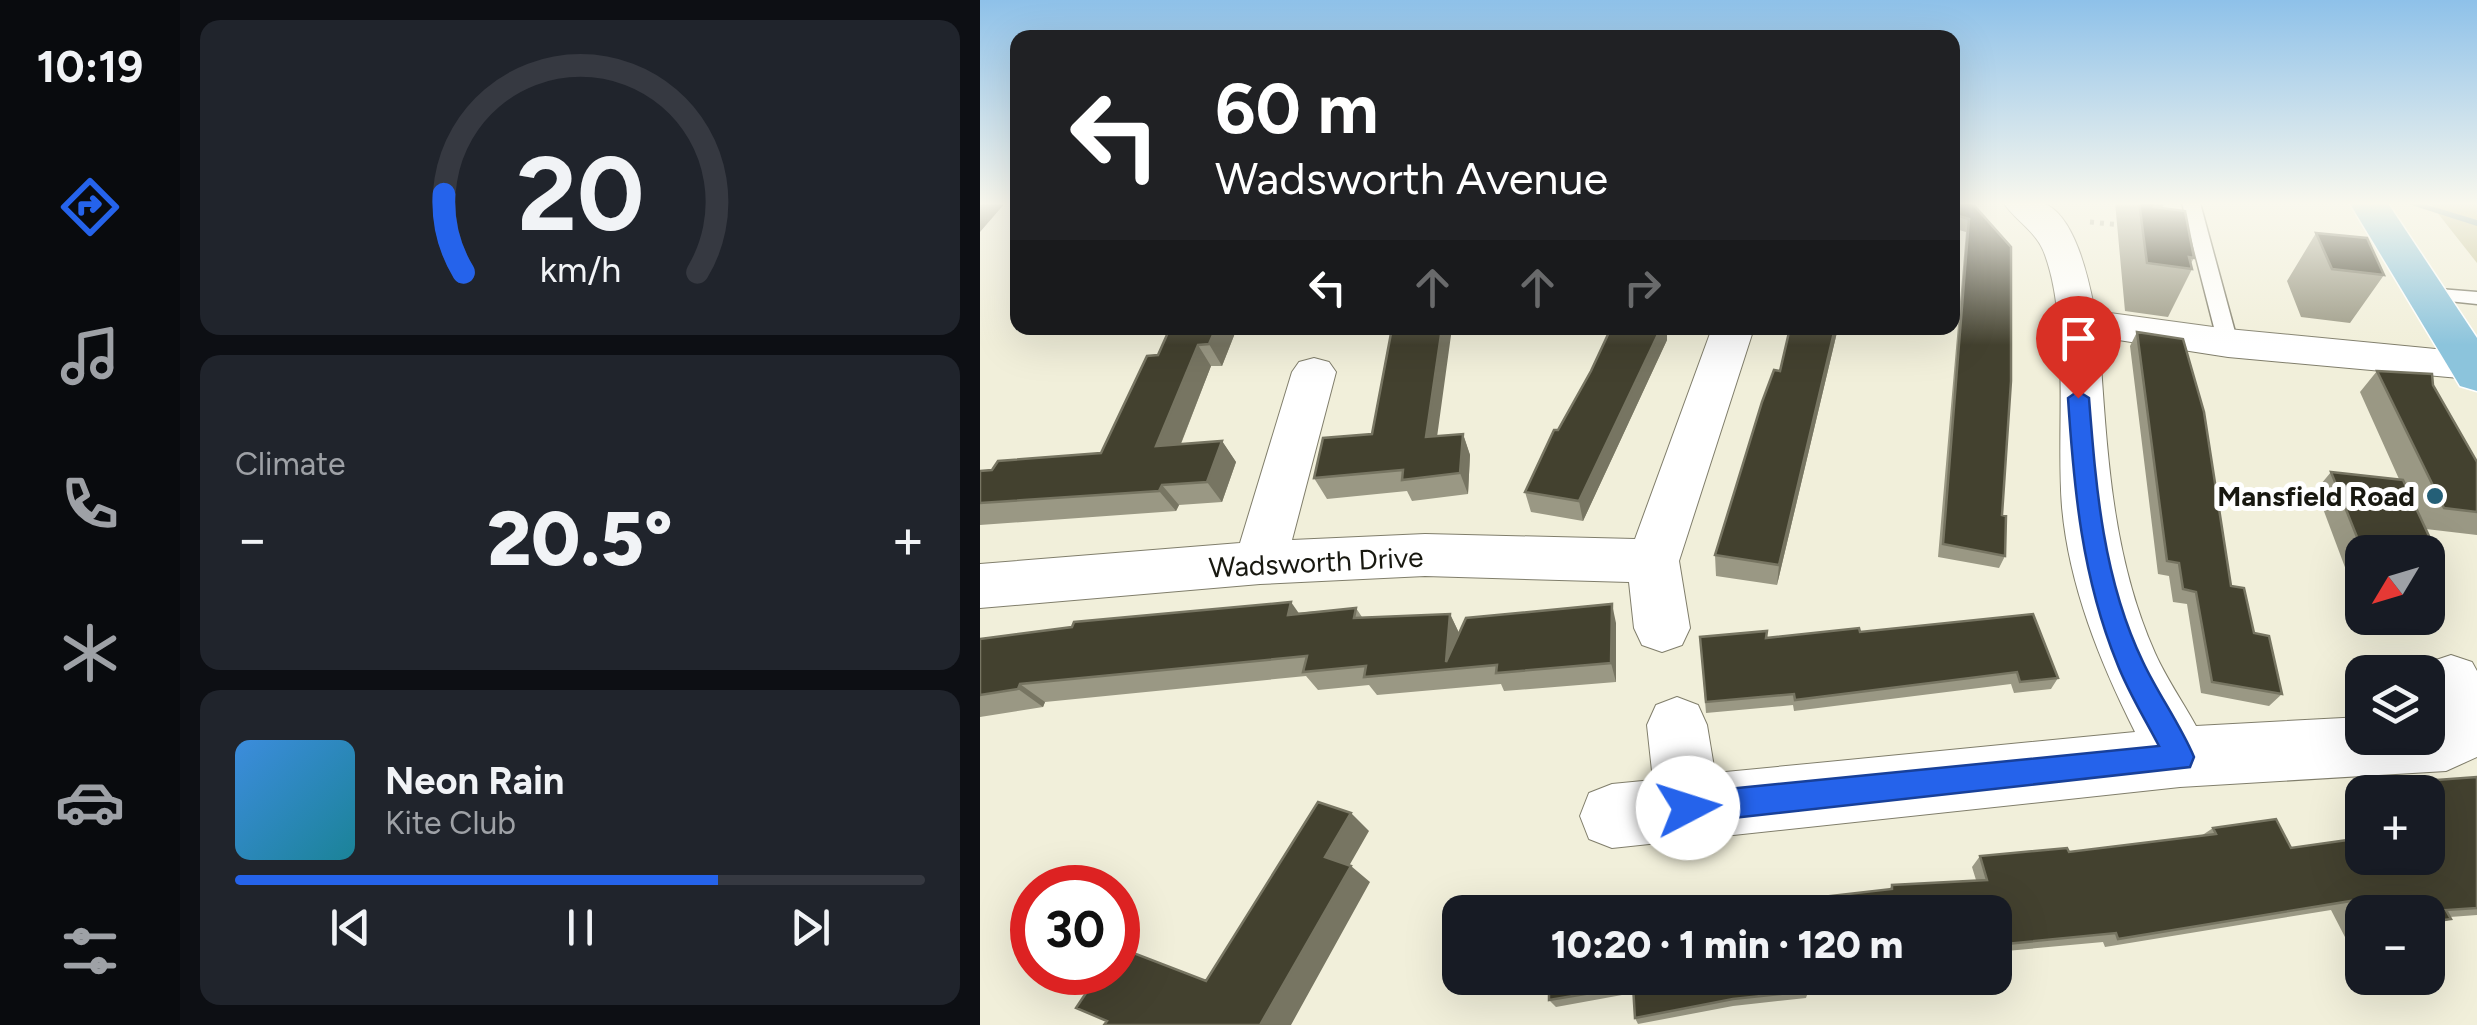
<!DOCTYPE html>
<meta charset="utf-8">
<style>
body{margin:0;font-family:Figtree,sans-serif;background:#20242c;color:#f1f3f6;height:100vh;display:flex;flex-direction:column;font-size:38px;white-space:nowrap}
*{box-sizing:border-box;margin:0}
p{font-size:32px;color:#9ea1a6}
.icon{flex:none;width:55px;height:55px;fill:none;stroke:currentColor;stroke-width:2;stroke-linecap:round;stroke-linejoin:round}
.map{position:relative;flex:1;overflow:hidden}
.drawer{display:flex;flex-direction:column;gap:20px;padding:20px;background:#0d0f14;width:800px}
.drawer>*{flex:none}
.banner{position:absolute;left:30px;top:30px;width:950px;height:305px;border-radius:20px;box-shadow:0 10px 40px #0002;background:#202124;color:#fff;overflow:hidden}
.needle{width:65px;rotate:232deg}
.fabs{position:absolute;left:1365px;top:535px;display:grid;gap:20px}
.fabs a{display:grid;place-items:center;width:100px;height:100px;border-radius:20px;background:#171b24;box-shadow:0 10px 40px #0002;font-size:50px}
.speed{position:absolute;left:30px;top:865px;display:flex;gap:20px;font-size:50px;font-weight:700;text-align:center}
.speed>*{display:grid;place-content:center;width:130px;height:130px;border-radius:50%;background:#171b24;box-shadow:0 10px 40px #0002;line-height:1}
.speed .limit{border:15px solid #d22;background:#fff;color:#111}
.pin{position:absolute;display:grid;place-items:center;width:85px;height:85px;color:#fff;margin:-102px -42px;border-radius:50% 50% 50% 0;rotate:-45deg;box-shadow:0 0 10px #0007}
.pin .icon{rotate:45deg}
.me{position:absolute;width:110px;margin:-55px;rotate:85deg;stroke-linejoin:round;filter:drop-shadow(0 0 8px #0008)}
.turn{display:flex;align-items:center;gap:35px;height:210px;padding:0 40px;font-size:45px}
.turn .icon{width:130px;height:130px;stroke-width:2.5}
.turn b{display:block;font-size:70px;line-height:85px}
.lanes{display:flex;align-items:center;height:95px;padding:0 40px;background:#0003;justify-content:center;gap:50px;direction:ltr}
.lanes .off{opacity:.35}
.big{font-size:75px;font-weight:800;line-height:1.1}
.drawer .tile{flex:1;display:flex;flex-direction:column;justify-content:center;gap:15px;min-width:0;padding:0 35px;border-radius:20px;background:#20242c}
.drawer .dial{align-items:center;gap:0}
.dial svg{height:260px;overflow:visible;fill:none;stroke:#363941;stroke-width:7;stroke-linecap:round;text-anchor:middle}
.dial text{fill:#f1f3f6;stroke:none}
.song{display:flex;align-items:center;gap:30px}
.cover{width:120px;height:120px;border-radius:15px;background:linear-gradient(135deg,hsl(210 70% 55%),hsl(190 70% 35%))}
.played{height:10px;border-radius:5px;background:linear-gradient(90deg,#2563eb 70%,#363941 70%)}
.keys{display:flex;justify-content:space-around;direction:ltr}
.heat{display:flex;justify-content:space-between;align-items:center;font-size:55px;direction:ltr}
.trip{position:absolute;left:462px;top:895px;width:570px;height:100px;border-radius:20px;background:#171b24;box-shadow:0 10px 40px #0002;font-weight:800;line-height:100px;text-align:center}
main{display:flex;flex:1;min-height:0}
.tab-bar{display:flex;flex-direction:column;width:180px;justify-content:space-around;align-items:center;background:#090b0e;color:#9ea1a6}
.tab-bar .icon{width:70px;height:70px}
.tab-bar .selected{color:#2563eb}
.tab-bar b{font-size:45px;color:#f1f3f6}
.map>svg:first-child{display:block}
</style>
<main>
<nav class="tab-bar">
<b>10:19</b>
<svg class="icon selected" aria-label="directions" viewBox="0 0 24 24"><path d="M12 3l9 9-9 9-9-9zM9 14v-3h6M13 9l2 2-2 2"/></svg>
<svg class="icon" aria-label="music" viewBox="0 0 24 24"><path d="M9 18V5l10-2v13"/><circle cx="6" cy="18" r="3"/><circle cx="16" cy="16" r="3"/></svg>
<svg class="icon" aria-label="phone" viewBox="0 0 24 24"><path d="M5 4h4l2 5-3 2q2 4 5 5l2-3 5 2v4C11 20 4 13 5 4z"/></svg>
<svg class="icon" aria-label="climate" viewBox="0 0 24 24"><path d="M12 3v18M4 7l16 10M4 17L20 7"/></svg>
<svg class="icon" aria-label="car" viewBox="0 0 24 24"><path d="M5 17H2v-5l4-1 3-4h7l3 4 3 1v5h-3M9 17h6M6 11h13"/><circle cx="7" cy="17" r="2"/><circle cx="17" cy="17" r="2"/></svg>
<svg class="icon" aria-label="filters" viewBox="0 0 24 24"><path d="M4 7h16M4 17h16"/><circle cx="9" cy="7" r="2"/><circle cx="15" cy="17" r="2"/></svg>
</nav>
<section class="drawer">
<div class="tile dial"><svg viewBox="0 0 100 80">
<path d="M14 69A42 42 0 1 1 86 69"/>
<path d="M14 69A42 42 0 0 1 8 45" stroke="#2563eb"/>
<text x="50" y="56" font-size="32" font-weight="700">20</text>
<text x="50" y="72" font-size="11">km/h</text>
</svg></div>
<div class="tile"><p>Climate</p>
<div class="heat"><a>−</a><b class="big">20.5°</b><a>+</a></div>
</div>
<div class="tile">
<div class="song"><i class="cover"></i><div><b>Neon Rain</b><p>Kite Club</p></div></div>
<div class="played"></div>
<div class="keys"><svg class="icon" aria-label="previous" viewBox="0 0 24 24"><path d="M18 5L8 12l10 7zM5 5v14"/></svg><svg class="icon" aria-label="pause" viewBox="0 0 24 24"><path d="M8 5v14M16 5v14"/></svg><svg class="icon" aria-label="next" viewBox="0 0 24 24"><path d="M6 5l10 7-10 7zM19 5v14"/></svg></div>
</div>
</section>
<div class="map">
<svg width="1497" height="1025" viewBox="0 0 1497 1025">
<rect width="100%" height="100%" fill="#f1efda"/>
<!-- green -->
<path fill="#c9c69d" d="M1449 202H1497V263Z"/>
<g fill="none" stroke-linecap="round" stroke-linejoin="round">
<!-- stream -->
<path fill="#7c9ca9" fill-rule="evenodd" d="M1422 202H1437L1497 220V226Z"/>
<defs>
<path id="lane" d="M1202 203H1220L1258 343 1255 348H1241L1238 343Z
M1447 288 1497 292V304L1440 298V290Z"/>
<path id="street" d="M1023 202C1034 202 1053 199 1063 203 1096 215 1109 282 1115 311L1248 329 1497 353V377L1490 379 1248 357 1119 337C1127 445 1130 552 1175 653 1186 678 1203 702 1216 726L1382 717V738H1448V714L1458 712C1448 695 1443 678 1450 662L1471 655 1492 662 1497 671V757L1466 771 1200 787 632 848 609 839 600 816 609 793 632 784 673 780 667 725 676 705 697 697 718 705 727 725 735 773 1155 732C1120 662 1089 586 1082 507 1076 432 1090 324 1065 255 1057 231 1035 221 1023 202Z
M732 328H774L699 561 710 628 702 645 682 652 662 645 654 628 649 582 445 576 280 584 0 608V564L260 543 312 372 319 362 334 358 349 362 356 372 312 540 445 534 655 539Z"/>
<path id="primary" d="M1369 202H1407L1497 338V391L1480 386Z"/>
</defs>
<!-- lane casing -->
<use href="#lane" stroke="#807e6b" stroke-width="3"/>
<!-- street casing -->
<use href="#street" stroke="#807e6b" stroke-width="2"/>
<!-- primary casing -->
<use href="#primary" stroke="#fff" stroke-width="3"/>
<!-- path -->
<path stroke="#aaa998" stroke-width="5" stroke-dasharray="4 6" stroke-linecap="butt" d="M1110 222 1142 225"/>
<!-- lane -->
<use href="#lane" fill="#fff" fill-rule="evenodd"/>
<!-- street -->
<use href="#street" fill="#fff" fill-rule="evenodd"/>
<!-- primary -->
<use href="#primary" fill="#8cc4dc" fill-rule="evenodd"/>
</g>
<!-- wall -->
<path fill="#9a9884" d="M972 202H991L1022 515 1025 556 1019 568 958 557 986 232 972 228Z
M1135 202H1185L1182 208 1214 258 1211 263 1212 269 1188 317 1145 311Z
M1336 233 1404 275 1370 323 1321 317 1307 281Z
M257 328 242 366H231L201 444 242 441 256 462 242 502 199 505 196 511 0 525V471L121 453 178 355Z
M631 328H687V340L603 521 551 512 545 492 611 371Z
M858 328 797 585 736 576 735 555 800 371Z
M1157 332 1251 586 1302 694 1289 706 1221 693 1207 604 1193 602 1189 576 1178 574 1150 346Z
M1397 371 1453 385 1497 462V535L1446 529 1461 562 1448 574V552H1382V572L1366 570 1336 490 1351 472 1419 479 1380 392Z
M483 434 490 455 488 494 432 501 427 491 347 499 334 478 458 436Z
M376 608 382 617 470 614 479 633 636 623V682L524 691 521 684 397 695 389 685 338 690 326 676 65 702 63 707 0 717V639Z
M880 632 1078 678 1071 689 1034 693 1031 684 814 711 813 705 726 713 720 637 787 638Z
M1497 777V915L1470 917 1471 919 1448 928V912H1382V937L1366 939 1351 910 1125 947 1123 942 1015 952V912L909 890 912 885 996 880 992 867 1000 856 1089 852 1221 836 1233 828 1311 848 1448 858V792H1410L1428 782Z
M569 978H974L972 980 828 992 826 998 753 1006 658 1024 655 1018 653 993 576 1007 569 1000Z"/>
<!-- shaded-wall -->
<path fill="#777562" d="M0 202H26L0 232Z
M1178 202H1185L1164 238 1163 234Z
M236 328H257L242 366 229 344Z
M462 328H472L454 459 446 437Z
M681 328H687V340L603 521 599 501Z
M855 328H858L797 585 799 565Z
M218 345 231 366 192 466 176 446Z
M483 434 490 455 488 494 480 473Z
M242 441 256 462 242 502 227 482Z
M182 485 199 505 196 511 179 491Z
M311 602 325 622 308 615Z
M632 604 636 623V682L631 663Z
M470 614 479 633 466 662Z
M40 684 65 702 63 707 38 689Z
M371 813 389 831 365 873 345 857Z
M371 866 390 882 311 1025H280Z"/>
<!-- building -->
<path fill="#43412f" stroke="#777562" stroke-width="2.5" d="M972 202H991L1031 247V381L1022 515 1026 516 1025 556 963 544 989 219 972 214Z
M1159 202H1178L1174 207 1205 211 1214 258 1209 257 1212 269 1167 263Z
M1336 233 1387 238 1404 275 1352 269Z
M190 328H236L229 344 218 345 176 446 242 441 227 482 182 485 179 491 0 503V471L12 470 18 461 121 453 167 356 178 355Z
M412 328H462L446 437 483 434 480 473 422 480 423 470 334 478 343 438 392 434Z
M631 328H681L599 501 545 492 574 430H578L611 371Z
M810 328H855L799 565 735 555 782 402 794 370 800 371Z
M1157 332 1203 339 1224 412 1251 586 1264 588 1274 633 1289 636 1302 694 1232 682 1216 592 1203 589 1199 563 1187 561Z
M1397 371 1452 374 1453 385 1497 462V512L1464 508Z
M1351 472 1423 480 1461 562 1448 560V552H1383Z
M311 602 308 615 376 608 374 618 470 614 466 662 486 618 632 604 631 663 516 673 517 665 384 677 386 666 323 672 327 656 40 684 38 689 0 695V639L92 627 94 622Z
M1053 614 1078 678 1040 682 1037 672 815 700 814 694 726 702 720 637 787 631 786 638 879 628 880 632Z
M1497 777V908L1466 910 1471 919 1448 922V912H1382V922L1371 901 1138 939 1136 933 1015 945V912H712L912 889V885L1007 880 1000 856 1087 848 1089 852 1236 834 1233 828 1296 819 1311 848 1382 838V858H1448V830L1456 829 1448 815V792H1434L1428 782Z
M338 802 371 813 345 857 371 866 280 1025H124L127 1021 96 1008 120 972H138V947L226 981Z
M617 899 618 912H568V907Z
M569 978H921L828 986V991L753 999 655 1018 653 986 569 1000Z"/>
<!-- sky -->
<linearGradient id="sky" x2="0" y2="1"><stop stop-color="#8ec1e9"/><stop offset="0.59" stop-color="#f9f8ee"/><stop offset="1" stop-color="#f9f8ee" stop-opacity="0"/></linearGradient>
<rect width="1497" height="345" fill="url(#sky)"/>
<!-- route -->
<path fill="#2563eb" stroke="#184099" stroke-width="2.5" d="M1098 391 1109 398C1116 488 1123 579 1163 662 1178 694 1200 724 1214 757L1210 767 708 823 697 818 693 808 697 798 708 793 1179 746C1165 719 1148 692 1137 663 1102 577 1094 490 1088 398Z"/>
<!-- markers -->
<circle fill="#245f77" stroke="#fff" stroke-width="4" cx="1455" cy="496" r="10"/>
<g text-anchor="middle" stroke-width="10" stroke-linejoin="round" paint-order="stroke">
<!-- poi labels -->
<g font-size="28" font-weight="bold" fill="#181810" stroke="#fff" text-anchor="end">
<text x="1435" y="506">Mansfield Road</text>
</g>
<!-- street labels -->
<g font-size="28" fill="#181810" stroke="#fff">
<text transform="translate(336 562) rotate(-3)" y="10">Wadsworth Drive</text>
</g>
</g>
</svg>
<div class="fabs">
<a><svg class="needle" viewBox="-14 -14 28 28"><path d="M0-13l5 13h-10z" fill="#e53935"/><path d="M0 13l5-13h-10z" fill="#9ea1a6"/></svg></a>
<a><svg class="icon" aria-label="layers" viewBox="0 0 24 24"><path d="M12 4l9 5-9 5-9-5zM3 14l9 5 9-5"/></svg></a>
<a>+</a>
<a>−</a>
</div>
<div class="speed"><div class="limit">30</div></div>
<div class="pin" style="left:1098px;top:398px;background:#d93025"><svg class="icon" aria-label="arrive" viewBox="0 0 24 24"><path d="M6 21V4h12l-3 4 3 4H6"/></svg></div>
<svg class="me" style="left:708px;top:808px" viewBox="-20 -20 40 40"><circle r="19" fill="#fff"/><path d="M0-13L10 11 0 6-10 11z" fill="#2563eb"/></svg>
<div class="trip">10:20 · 1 min · 120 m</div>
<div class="banner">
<div class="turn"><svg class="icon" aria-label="left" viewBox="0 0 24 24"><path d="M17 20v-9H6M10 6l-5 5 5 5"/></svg><div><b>60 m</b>Wadsworth Avenue</div></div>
<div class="lanes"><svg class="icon" aria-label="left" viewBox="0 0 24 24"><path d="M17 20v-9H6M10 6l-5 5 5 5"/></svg><svg class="icon off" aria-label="ahead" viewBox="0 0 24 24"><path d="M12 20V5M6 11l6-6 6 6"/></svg><svg class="icon off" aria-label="ahead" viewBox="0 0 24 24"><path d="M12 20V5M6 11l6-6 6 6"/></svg><svg class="icon off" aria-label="right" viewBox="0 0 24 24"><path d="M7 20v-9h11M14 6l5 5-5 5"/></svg></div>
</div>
</div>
</main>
